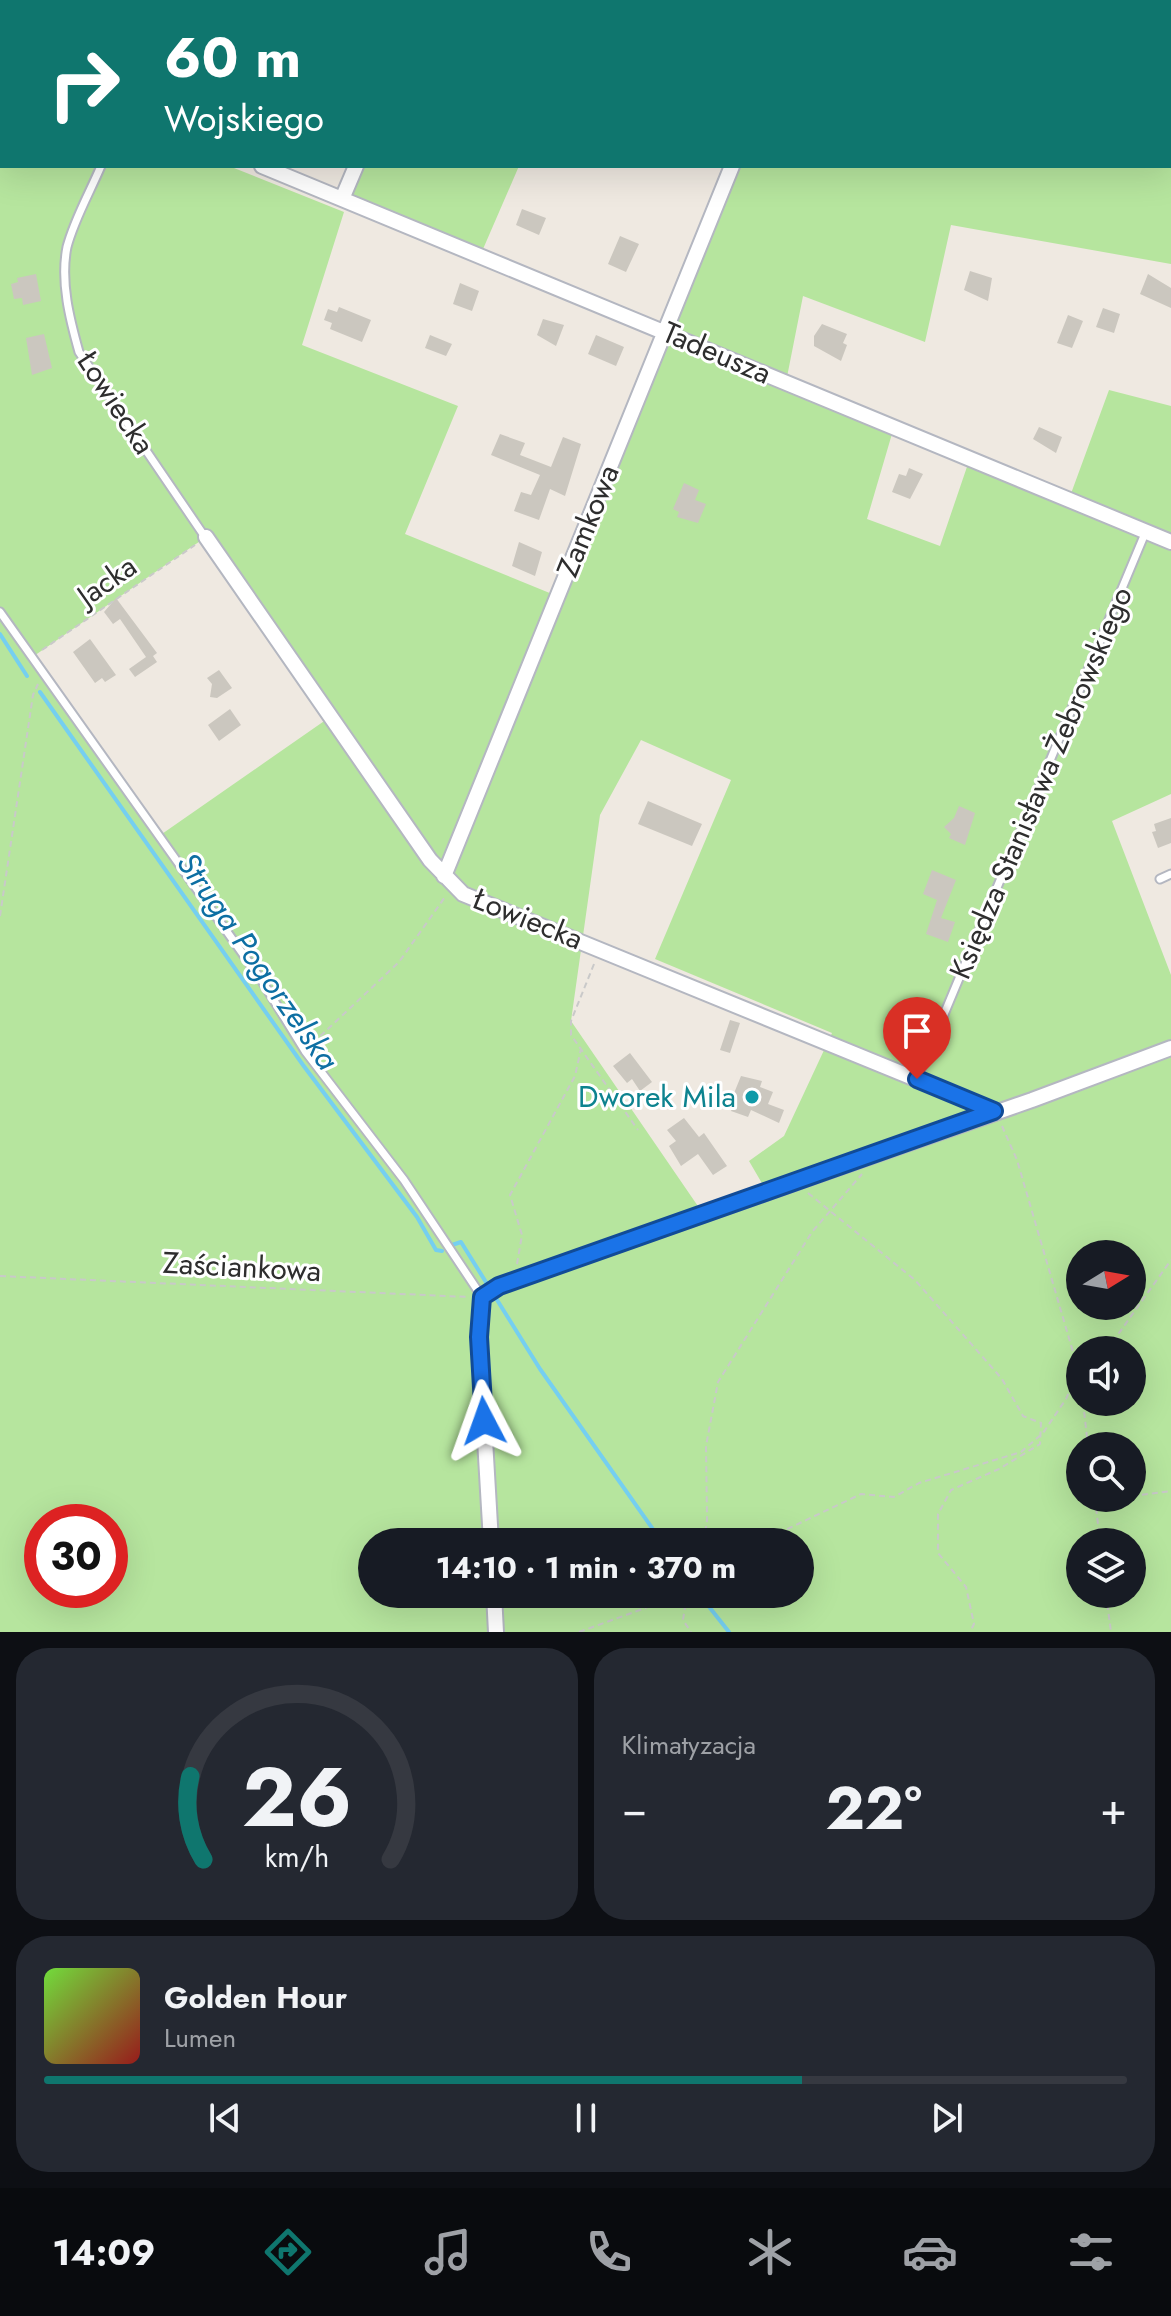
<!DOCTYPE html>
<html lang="pl">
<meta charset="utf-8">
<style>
body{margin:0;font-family:Jost,sans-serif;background:#242831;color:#f1f3f6;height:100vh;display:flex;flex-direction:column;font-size:30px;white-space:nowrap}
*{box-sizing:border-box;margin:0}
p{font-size:26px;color:#9ea1a6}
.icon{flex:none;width:44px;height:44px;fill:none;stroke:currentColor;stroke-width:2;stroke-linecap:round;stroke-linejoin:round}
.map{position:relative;height:1632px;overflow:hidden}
.panel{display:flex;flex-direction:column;gap:16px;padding:16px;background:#0d0f14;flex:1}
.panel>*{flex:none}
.top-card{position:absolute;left:0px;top:0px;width:1172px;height:168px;box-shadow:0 8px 32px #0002;background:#0f766e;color:#fff;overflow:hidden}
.needle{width:52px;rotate:79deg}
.buttons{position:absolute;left:1066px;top:1240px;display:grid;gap:16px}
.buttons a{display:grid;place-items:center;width:80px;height:80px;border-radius:50%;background:#171b24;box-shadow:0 8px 32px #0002;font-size:40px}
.speed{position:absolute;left:24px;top:1504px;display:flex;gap:16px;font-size:40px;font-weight:700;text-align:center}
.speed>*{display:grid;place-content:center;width:104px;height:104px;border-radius:50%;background:#171b24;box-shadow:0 8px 32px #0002;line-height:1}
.speed .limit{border:12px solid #d22;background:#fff;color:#111}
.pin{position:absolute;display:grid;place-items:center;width:68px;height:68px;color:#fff;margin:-82px -34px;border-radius:50% 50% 50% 0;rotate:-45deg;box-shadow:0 0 8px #0007}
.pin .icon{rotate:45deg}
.me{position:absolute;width:88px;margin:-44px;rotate:356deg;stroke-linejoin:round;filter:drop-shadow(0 0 6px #0008)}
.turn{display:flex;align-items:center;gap:28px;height:168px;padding:0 32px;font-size:36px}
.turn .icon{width:104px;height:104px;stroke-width:2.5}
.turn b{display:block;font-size:56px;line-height:68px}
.big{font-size:60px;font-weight:700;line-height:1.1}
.panel .card{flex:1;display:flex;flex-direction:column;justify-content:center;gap:12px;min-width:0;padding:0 28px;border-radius:32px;background:#242831}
.panel .dial{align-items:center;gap:0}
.dial svg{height:208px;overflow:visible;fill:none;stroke:#363941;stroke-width:7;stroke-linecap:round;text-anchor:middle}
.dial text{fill:#f1f3f6;stroke:none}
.song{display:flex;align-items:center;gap:24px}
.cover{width:96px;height:96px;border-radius:12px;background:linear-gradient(135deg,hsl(100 70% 55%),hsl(0 70% 35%))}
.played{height:8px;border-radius:4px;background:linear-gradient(90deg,#0f766e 70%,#363941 70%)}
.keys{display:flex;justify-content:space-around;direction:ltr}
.heat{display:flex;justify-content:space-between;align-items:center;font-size:44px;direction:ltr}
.panel .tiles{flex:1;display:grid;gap:16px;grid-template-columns:1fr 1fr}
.card:last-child{grid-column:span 2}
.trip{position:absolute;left:358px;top:1528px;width:456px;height:80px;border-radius:40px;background:#171b24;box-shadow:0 8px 32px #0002;font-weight:700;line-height:80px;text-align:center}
.tabs{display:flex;height:128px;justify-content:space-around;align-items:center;background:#090b0e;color:#9ea1a6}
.tabs .icon{width:56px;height:56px}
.tabs .selected{color:#0f766e}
.tabs b{font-size:36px;color:#f1f3f6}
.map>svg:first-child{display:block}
</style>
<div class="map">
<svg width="1171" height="1632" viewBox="0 0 1171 1632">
<rect width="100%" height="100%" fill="#efe9e1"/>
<!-- green -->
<path fill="#b6e59e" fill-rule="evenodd" d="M428 0H1171V264L951 225 925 342 803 296 786 382 894 427 867 519 940 546 970 458 1069 499 1109 390 1171 406V794L1112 821 1171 975V1632H0V75L2 166H229L344 212 302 345 458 406 405 534 557 596 732 166H1170V2ZM206 537 330 717 159 836 31 658ZM641 740 731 780 655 959 832 1033 784 1136 749 1161 767 1192 704 1215 571 1021 600 815ZM1080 1254H1132V1306H1080ZM1080 1350H1132V1402H1080ZM1080 1446H1132V1498H1080ZM42 1522H110V1590H42ZM372 1542H800V1594H372ZM1080 1542H1132V1594H1080Z
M356 166H519L480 256 342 199Z"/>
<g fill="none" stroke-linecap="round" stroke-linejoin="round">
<!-- stream -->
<path stroke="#75cff0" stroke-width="4" d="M0 634 27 676
M40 692 303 1065 417 1217 436 1250 442 1251
M452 1245 461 1242 540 1369 662 1542
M699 1594 729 1632"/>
</g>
<!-- building -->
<path fill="#cbc7bf" d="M522 209 546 218 539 235 516 225Z
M620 236 639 244 626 272 608 264Z
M970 271 992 278 988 301 964 290Z
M36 274 41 301 23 305 22 298 14 299 11 284 18 282 17 278Z
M1148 274 1171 288V308L1140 294Z
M460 283 479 291 472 311 453 304Z
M339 307 371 320 362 342 330 329 332 323 324 320 328 309 337 312Z
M1103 308 1120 314 1114 333 1096 327Z
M1068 315 1083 321 1072 348 1057 343Z
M543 319 564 325 556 346 537 335Z
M822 324 847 334 843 343 847 345 841 361 814 346V336Z
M44 334 52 368 32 375 26 338Z
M430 335 452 344 446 356 425 348Z
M596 335 624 347 616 366 588 354Z
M1039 427 1062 437 1056 453 1033 439Z
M500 434 525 443 520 455 551 467 563 437 581 444 565 496 550 489 539 520 514 511 521 492 531 495 540 475 491 455Z
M909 468 923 474 910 499 892 492 899 474 906 476Z
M684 483 699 490 695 500 706 504 698 523 677 517 679 512 673 509Z
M519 542 542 552 535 576 512 566Z
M116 598 157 653 153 656 157 662 135 677 129 669 146 657 120 619 113 624 104 612Z
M90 639 116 675 105 682 102 678 95 683 73 652Z
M219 670 232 688 217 698 210 697 212 684 207 678Z
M230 709 241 725 219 741 208 725Z
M648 801 702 824 692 846 638 824Z
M959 806 975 813 965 845 949 838 951 834 944 827 954 818Z
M1171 818V843L1158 848 1152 832 1156 831 1154 824Z
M932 870 956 880 941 918 955 922 948 942 926 934 937 900 923 894Z
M730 1020 740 1023 730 1053 720 1050Z
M630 1053 652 1082 640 1091 632 1079 627 1083 613 1066Z
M741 1076 762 1081 760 1087 773 1092 768 1104 784 1110 779 1123 751 1110 748 1117 731 1111 734 1104 730 1103Z
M684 1118 699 1137 704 1133 727 1166 713 1175 698 1154 681 1166 669 1146 676 1141 667 1130Z"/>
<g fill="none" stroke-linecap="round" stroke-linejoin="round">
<defs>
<path id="lane" d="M168 2 169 0
M101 166C90 192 74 220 67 247 60 282 70 320 79 352L205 537
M0 612 262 981 305 1051 404 1180 482 1297
M1160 879 1171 874
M917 1079 1146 531"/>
<path id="street" d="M425 2 426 0
M799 2 800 0
M0 58 2 59
M262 166 1171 542
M342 199 356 166
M206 537 430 860 463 894 994 1111
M444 876 732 166
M491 1542 479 1337 482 1297 499 1286 1032 1100 1171 1048
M494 1594 496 1632"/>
<path id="secondary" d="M1032 0 1035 2
M1170 89H1171"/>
</defs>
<!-- lane casing -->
<use href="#lane" stroke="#b4b7c1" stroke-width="11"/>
<!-- street casing -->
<use href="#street" stroke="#b4b7c1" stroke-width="18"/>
<!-- secondary casing -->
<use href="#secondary" stroke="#b4b7c1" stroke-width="24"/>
<!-- path -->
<path stroke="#c9c9c9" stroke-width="2" stroke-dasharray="6 4" stroke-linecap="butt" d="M1006 0 1009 2
M1140 0 1141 2
M1170 35 1171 36
M42 650 195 545
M0 916 33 695 38 684
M594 964 571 1021V1035L638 1130
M313 1043 399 962 445 897
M1002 1126 1017 1160 1080 1376
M808 1193 915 1280 1002 1379 1023 1416 1041 1423 1040 1444 999 1469 951 1490 938 1514V1553L966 1587 974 1624 970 1632
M517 1264 522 1235 510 1195 575 1076 581 1049
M0 1276 469 1297
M1107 1350 1171 1260
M1083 1402 1088 1446
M1132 1496 1171 1491
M1095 1498 1100 1542
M1095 1501 1116 1498
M704 1542 707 1520 706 1446 718 1382 812 1232 862 1174
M760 1542 861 1494 894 1497 919 1483 1021 1452 1043 1433 1066 1399 1080 1367
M687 1594 683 1620 691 1632
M1106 1594 1111 1632
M579 1632 684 1594"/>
<!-- lane -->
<use href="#lane" stroke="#fff" stroke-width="7"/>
<!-- street -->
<use href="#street" stroke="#fff" stroke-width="14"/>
<!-- secondary -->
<use href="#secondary" stroke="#fff" stroke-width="20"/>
</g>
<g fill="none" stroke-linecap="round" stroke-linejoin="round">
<defs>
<path id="route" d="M484 1421 479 1337 482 1297 499 1286 994 1111 917 1079"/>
</defs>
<!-- route casing -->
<use href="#route" stroke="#114b97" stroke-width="20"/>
<!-- route -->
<use href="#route" stroke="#1a73e8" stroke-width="14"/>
</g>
<!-- markers -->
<circle fill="#0f9aa8" stroke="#fff" stroke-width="3" cx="752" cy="1097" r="8"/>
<g text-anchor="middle" stroke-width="6" stroke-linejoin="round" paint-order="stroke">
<!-- street labels -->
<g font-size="30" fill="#2e2e2e" stroke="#fff">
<text transform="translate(717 353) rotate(23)" y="10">Tadeusza</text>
<text transform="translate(116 403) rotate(57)" y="10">Łowiecka</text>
<text transform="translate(588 521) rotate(-68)" y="10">Zamkowa</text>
<text transform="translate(107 581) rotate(-35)" y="10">Jacka</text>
<text transform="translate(1041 783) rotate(-67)" y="10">Księdza Stanisława Żebrowskiego</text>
<text transform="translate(528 919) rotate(22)" y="10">Łowiecka</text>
<text transform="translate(242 1267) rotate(3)" y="10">Zaściankowa</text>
</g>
<!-- culture labels -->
<g font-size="30" fill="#0d838f" stroke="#fff" text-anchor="end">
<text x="736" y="1107">Dworek Mila</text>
</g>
<!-- water labels -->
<g font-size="32" font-style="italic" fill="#0d6fa3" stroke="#fff">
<text transform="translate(258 961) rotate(55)" y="11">Struga Pogorzelska</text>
</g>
</g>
</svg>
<div class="buttons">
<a><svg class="needle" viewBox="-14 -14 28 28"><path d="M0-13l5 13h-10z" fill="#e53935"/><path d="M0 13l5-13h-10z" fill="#9ea1a6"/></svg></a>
<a><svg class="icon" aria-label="sound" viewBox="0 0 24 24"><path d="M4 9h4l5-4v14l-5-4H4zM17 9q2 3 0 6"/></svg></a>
<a><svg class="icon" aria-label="search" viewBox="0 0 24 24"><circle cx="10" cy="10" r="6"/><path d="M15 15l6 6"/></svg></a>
<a><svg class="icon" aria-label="layers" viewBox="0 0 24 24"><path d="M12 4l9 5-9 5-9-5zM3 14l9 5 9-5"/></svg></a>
</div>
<div class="speed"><div class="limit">30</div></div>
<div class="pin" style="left:917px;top:1079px;background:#d93025"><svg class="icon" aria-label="arrive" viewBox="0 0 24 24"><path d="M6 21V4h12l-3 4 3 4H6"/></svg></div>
<svg class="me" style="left:484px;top:1421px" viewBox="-20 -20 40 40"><path d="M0-17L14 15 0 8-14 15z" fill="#1a73e8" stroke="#fff" stroke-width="4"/></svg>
<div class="trip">14:10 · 1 min · 370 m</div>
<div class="top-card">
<div class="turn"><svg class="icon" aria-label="right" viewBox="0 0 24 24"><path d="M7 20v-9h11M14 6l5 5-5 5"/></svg><div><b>60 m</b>Wojskiego</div></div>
</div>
</div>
<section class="panel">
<div class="tiles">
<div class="card dial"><svg viewBox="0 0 100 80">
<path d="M14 69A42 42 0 1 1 86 69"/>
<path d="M14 69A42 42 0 0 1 9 37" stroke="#0f766e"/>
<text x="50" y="56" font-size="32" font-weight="700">26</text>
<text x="50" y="72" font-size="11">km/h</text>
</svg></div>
<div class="card"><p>Klimatyzacja</p>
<div class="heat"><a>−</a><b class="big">22°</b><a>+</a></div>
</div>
<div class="card">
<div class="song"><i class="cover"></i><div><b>Golden Hour</b><p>Lumen</p></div></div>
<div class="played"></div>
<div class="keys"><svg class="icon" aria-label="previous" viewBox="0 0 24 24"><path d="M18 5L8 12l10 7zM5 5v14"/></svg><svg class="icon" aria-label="pause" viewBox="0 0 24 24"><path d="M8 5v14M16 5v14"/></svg><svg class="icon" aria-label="next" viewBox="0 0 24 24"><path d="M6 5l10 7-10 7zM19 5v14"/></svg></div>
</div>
</div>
</section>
<nav class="tabs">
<b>14:09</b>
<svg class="icon selected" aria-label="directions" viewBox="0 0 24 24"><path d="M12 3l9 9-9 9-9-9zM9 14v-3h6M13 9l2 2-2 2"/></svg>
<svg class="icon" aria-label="music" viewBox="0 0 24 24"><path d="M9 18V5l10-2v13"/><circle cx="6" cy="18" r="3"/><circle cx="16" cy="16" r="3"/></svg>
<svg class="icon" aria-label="phone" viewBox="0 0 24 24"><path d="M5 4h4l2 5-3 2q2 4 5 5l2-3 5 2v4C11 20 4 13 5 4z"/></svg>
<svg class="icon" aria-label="climate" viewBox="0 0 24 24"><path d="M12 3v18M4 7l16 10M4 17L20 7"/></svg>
<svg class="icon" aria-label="car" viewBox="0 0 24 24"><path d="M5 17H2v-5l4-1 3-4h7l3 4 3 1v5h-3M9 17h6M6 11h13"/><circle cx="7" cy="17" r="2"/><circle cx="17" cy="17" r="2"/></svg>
<svg class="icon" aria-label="filters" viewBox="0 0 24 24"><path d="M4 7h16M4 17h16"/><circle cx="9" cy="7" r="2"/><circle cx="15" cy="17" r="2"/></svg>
</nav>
